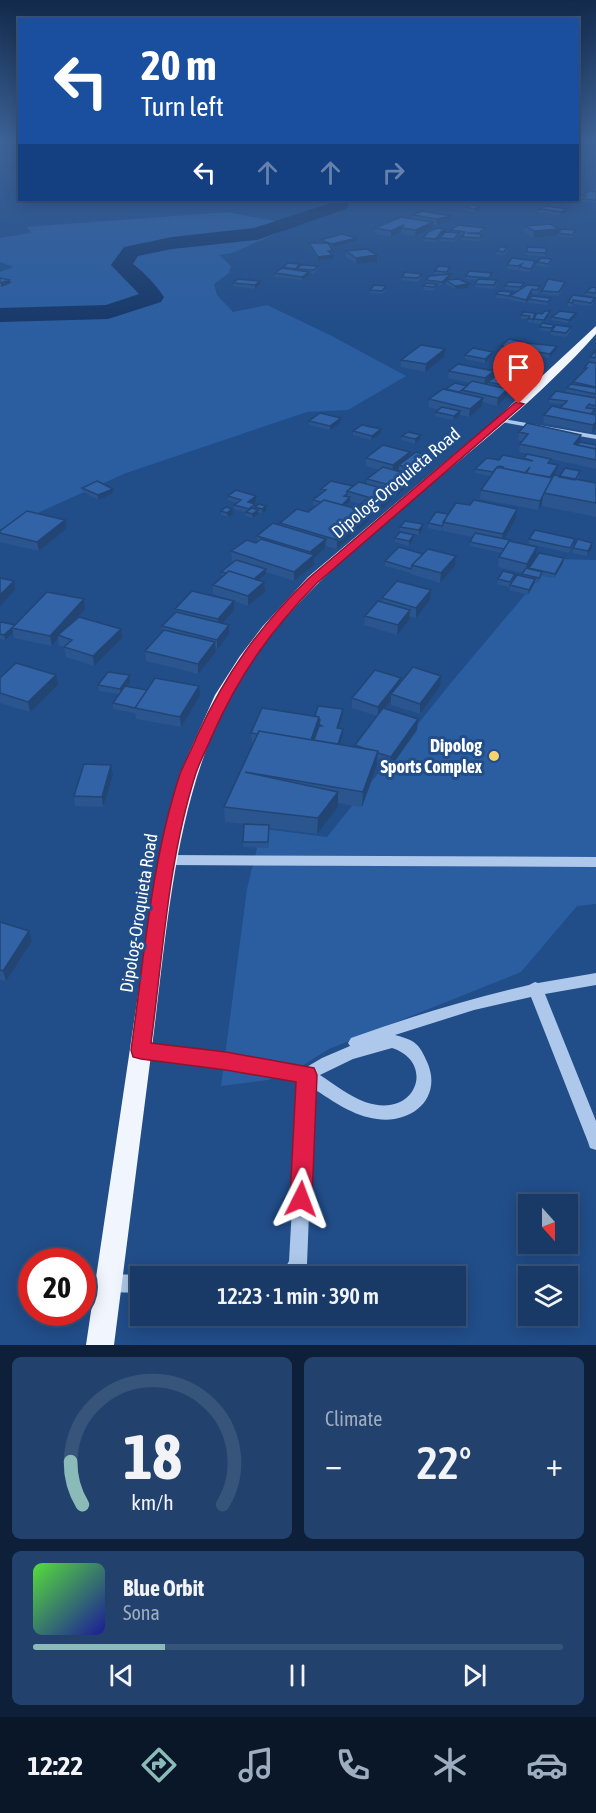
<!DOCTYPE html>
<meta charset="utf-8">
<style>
body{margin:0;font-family:"Asap Condensed",sans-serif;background:#22416d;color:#f1f3f6;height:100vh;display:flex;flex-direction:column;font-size:22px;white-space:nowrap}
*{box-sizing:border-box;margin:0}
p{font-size:20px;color:#9fadc0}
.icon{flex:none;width:33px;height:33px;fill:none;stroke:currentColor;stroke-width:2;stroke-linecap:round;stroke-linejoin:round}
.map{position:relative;height:1345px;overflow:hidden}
.panel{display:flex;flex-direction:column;gap:12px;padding:12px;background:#0e2039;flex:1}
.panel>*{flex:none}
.hud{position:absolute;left:18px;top:18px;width:561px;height:183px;border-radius:0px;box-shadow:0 3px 15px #0003,0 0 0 2px #37547b;background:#1a4fa0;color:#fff;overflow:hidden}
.needle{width:39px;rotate:159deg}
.controls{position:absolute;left:518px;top:1194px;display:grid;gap:12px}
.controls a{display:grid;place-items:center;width:60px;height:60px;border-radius:0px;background:#193a67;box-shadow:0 3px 15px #0003,0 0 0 2px #37547b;font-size:30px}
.speed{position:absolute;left:18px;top:1248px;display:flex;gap:12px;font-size:30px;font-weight:700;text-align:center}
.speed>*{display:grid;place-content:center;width:78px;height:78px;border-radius:50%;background:#193a67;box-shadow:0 3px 15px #0003,0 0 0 2px #37547b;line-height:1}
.speed .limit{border:9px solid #d22;background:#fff;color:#111}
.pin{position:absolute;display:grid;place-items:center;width:51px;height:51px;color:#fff;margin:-62px -26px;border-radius:50% 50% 50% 0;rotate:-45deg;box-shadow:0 0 6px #0007}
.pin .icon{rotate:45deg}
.me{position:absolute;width:66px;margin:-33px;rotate:3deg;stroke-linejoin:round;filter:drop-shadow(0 0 4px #0008)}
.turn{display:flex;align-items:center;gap:21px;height:126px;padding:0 24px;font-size:27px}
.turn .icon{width:78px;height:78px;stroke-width:2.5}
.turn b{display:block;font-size:42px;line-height:51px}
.lanes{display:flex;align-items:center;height:57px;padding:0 24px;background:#0003;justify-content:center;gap:30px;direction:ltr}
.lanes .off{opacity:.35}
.big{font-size:45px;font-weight:600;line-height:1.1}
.panel .widget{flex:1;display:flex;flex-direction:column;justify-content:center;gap:9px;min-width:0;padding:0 21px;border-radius:9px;background:#22416d}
.panel .dial{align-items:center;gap:0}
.dial svg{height:156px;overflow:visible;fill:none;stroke:#37547b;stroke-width:7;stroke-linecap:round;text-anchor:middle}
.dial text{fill:#f1f3f6;stroke:none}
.song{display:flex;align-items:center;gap:18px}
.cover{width:72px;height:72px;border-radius:9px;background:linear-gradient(135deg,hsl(110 70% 55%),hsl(240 70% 35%))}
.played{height:6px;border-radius:3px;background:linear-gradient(90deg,#8bbbb9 25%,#37547b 25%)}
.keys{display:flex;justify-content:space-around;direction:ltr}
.heat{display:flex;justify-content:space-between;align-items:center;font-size:33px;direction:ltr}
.panel .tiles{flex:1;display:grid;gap:12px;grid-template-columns:1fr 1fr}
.widget:last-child{grid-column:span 2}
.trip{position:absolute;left:130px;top:1266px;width:336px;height:60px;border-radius:0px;background:#193a67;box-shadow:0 3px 15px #0003,0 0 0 2px #37547b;font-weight:600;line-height:60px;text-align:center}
.dock{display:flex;height:96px;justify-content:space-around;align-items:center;background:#0a1729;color:#9fadc0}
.dock .icon{width:42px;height:42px}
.dock .current{color:#8bbbb9}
.dock b{font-size:27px;color:#f1f3f6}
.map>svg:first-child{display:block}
</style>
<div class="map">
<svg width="596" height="1345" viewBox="0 0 596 1345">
<rect width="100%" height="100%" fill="#214d89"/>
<!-- green -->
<path fill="#2b5ea1" d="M227 212 296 225 232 253 219 255 231 266 229 273 214 284 217 295 233 312 267 305 330 335 406 376 348 410 307 412 126 473 0 530V272L14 267 0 262V238L31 233 27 227Z
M555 559 596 560V904L577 906 521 972 329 1049 292 1072 268 1080 221 1086 247 889 257 848 256 828 327 837 450 684Z"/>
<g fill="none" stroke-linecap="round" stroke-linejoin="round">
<!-- river -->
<path fill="#173868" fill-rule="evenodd" d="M340 200 346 201 349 205 346 209 257 240 172 249 138 256 133 264C146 274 155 284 164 297L161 302 108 319 0 322V308L106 305 139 294 111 265 124 247 172 237 254 228Z"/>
<!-- minor -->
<path fill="#adc8ea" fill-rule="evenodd" d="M498 418 596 435V439L501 422H498Z
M167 855 596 857V867L167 865 162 863 161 860 162 857Z
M596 973V985L545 994 596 1121V1150L590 1148 588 1142 531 997 474 1010 395 1035C402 1037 411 1039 416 1044 422 1049 425 1058 428 1064 442 1100 410 1124 377 1119 353 1116 333 1101 314 1089L307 1264 300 1276H281L289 1261 299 1081 226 1068 141 1057 136 1055 133 1050 136 1045 141 1043 226 1054 305 1068 322 1058 350 1046 348 1043 351 1038C409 1017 468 999 529 985L535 982 538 983ZM392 1048C436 1062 417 1120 365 1102 349 1096 334 1084 320 1075L353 1059Z
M109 1274 141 1275 145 1276H141V1293L109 1292 103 1289 100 1283 103 1277Z"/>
<!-- major -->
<path fill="#f1f6fe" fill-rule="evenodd" d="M596 326V334C499 444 368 519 274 631 178 744 171 899 153 1039 140 1141 127 1243 114 1345H86L158 860 180 773 215 695 240 656 263 626 308 577 497 418Z"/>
</g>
<!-- wall -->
<path fill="#2a558f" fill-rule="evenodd" d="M596 139V145L585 144V141Z
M596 192V203L581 202 582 195Z
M480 206V209L475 212 464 210 465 207Z
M540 209 567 212 561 215 539 212Z
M413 215 451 216V221L437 225H433L432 228 415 236 401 234V232L391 237 375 234V228L413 219Z
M525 226 558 232 575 233 572 238 557 236 558 235 533 238 524 232Z
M485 228 484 232 481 234H482V237L480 241 461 240 463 235 459 234V236L454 242 440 241V238L443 234 436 242 423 241V238L445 229V232H451V230Z
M320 240 357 241 332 247 330 246 333 251V254H331L333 255V259L318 260 309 246V243H320Z
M507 247V251L504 255 496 254 497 251Z
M527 247 546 248 545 256 526 255Z
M346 251 377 262 356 264 346 257Z
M537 262 551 263 548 267 536 266Z
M535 264 530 272 519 271 520 268 517 270 507 269V265Z
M300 266H318V269L314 274 309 273V275L302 280 275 277V273L283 269V267Z
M450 270 447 274H451V277L448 280 469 284 468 288 455 289 446 284V282L442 285H437L434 291 423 290 426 280 443 275 434 274 435 271Z
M466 276H491L490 280H497V284L494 289 475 287V284L477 280 466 279Z
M402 277H422L418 282 401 280Z
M260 281V285L255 289 233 286V283Z
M524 283V286L540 290 537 294 532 293 526 303 509 300 510 298 508 299 496 298V294L511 295 518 291 505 289V286Z
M564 286 559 296 542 294V291Z
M596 288V297L586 295V292Z
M370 290H386L382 294 370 293Z
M573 295 594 302 591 306 573 304 572 307 568 306V302Z
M529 299 550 301 547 305 528 303Z
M550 311 549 315 544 324 554 328 571 327V331L566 337 551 335V332L539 330 540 327 542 324 533 323 534 319 542 314Z
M535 313 532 323 528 322V319H521V315Z
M576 313 575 317 568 323 552 320V317Z
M523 342 522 345 556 350 549 358 518 353V349L515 352 501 350V346Z
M596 350V410H595L593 414 596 415 592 433 543 423 544 415 560 408 563 404 549 403V399L583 396 566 392 567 388 573 384V382L583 372 584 368 589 362 590 357Z
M465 355H492L485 363 465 359Z
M444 357 425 372 401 367V360Z
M449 371 493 378 519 381 518 385 511 391 508 390 507 397 497 406 483 402 482 406 469 417 460 415 453 420 435 416 436 412 439 410 429 407V399L446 389 467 386 470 383 448 378Z
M309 421 340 423 330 430 309 425Z
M353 431 380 434 371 440 353 435Z
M519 432 596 445V469L551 459 550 464 557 470 552 478 580 475 577 480 596 483V517L542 506V504L538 510 480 499 481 490 490 476 475 473V469L499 460 524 459 527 454 519 452 520 444 522 441 518 440Z
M421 435 420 439 415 444 402 440V436Z
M410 452V457L431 461 415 474 399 470V468L396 471 411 484 396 496 392 495V500L381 510 379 509 369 518V521L337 549 325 546V548L314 558V565L294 581 266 572V574L258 580 264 582 265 592 248 606 234 601V610L223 623 229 634 217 650 216 649V652L198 674 146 661 145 651 163 632 162 626 175 612V609L231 600 213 594V585L222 577 221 572 234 562 232 561 231 551 256 543 257 542V536L280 525V523L308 512 317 506 313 505V500L322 493 321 489 353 486 367 484V479L379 470 366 466V458ZM350 501 361 504 355 509 346 506 350 502Z
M82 488 113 489V493L98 500 83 492Z
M228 496H256V501L252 504H255V506H266V511L263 514 258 512V514L253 518 246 516V513L234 509V505L236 503 228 500Z
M470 505 517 509 516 518 504 539 510 541 536 556 528 569 529 568 563 563 554 578 542 576 538 583 534 582 528 595 510 590V586L509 587 497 584 498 579H514L522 576 523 573 498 567 499 557 502 553 470 546V542L473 537 443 531V528L441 531 428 528V523Z
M221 511 233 514 228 517 221 515Z
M400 527 423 529 419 535 400 531Z
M66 529 39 551 0 542V531Z
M414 535 413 540 409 546 395 542V538Z
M529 539 574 544 569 553 529 544Z
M592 543V548L587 556 572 553 573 548Z
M423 554 456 556 455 566 440 583 411 574V573L385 566V561Z
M431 590 430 600 416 618 409 616V620L397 635 364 625 365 616 381 602 382 598Z
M84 599 85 609 73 622 122 638 94 666 66 657 64 647 59 645 58 638 52 646 14 638 13 633 5 640 0 639V623L15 625Z
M0 678 58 685 30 712 0 703Z
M401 678 400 683 440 686 420 714 391 705V700L384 709 417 730 390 768 378 764 362 807 338 803V807L317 834 269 828V848L243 847 244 824 225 822 224 807 254 743H252L251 733 343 709V715L338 728 343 729V734L340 744 355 747V745L377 716 352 708V698Z
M130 681 126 686 147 690 200 696 181 727 136 719 135 713 113 709V703L119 694 99 691 98 685Z
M113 775 103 807 75 806 74 796Z
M0 922 32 941 6 981 0 980Z"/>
<!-- shaded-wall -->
<path fill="#224574" d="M480 206V209L475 212V209Z
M567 209V212L561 215V212Z
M451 216V221L437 225V219Z
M433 222 432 228 415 236 416 230Z
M404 225 401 228V232L391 237V231Z
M445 229V233L441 235 436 242V239L441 232Z
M559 229 558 235 533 238 534 231Z
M357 238V241L332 247V244Z
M333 255V259L318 260V257Z
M377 255V262L356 264V258Z
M309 272V275L302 280V277Z
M451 274V277L442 285V282Z
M10 280 11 283 1 287V283Z
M260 281V285L255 289V285Z
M469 284 468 288 455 289V286Z
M532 289V293L526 303V300Z
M550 311 549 315 543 324 544 320Z
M576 313 575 317 568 323 569 320Z
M523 342 522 346 515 352 516 348Z
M557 346 556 350 549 358 550 354Z
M445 349 444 357 425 372 426 364Z
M493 352 492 355 485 363V359Z
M494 371 493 379 488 382V383L484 386 485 378Z
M519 381 518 385 511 391 512 387Z
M508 389 507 397 497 406 498 398Z
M483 398 482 406 469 417 470 409Z
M460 411V415L453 420 454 416Z
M341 418 340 423 330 430V426Z
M596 422V428L592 433 593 425Z
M381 429 380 434 371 440 372 436Z
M421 435 420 439 415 444V439Z
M581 435 580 443 576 449 574 444Z
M410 452 409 460 399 465V468L392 474 393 465Z
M432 457 431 461 415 474V470Z
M558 465 557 470 548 484 549 480Z
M412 475 411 484 396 496 397 487Z
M113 489V493L98 500V495Z
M393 491 392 500 381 510V501Z
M543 495 542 504 538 510 540 501Z
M256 496V501L248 507V502Z
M350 497V502L338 512 339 507Z
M380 505 379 509 369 518V521L337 549V540Z
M266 506V511L263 514 262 509Z
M232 509 233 514 228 517 227 513Z
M517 509 516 518 502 543 503 534Z
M258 510V514L253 518 252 514Z
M65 520 66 529 39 551 37 542Z
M423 524V529L419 535V530Z
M414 535 413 540 409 546V541Z
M326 539 325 548 314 558V565L294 581V572L310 558V552Z
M592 543V548L587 556 588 551Z
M537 547 536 556 526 573 527 564Z
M456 556 455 566 440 583 441 573Z
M564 558 563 563 554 578 555 574Z
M266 569V574L251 586V581Z
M535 579 534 584 528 595 529 590Z
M14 581 15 590 0 606V595Z
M264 582 265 592 248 606V596Z
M431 590 430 600 416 618V608Z
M84 599 85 609 60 636 58 635V638L52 646 50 636Z
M234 601V610L218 629V619Z
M410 610 409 620 397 635 398 625Z
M229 625V634L217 650V640Z
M12 628 13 633 5 640 4 635Z
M121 629 122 638 94 666 93 656Z
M215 642 216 652 198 674V664Z
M56 675 58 685 30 712 28 702Z
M130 675V681L121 695 120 689Z
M441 676 440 686 420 714V704Z
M401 678 400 688 391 694V700L378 717V707Z
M199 686 200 696 181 727 180 717Z
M343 709V715L337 733V728Z
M319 717V727L312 746 310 742Z
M418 719 417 730 390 768 391 757Z
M343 729V734L337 755V749Z
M378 751 377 765 362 807 363 792Z
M111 765 113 775 103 807 102 797Z
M338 792V807L317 834 318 818Z
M29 931 32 941 6 981 3 971Z"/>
<!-- building -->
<path fill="#3163a6" stroke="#224574" stroke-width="1.5" d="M592 139H596V143L585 141Z
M590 191 596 192V200L582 199 586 196 582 195Z
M470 205 480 206 475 209 465 207Z
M546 206 567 209 561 212 540 209Z
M422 211 451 216 437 219 413 215Z
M401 217 433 222 416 230 401 228 404 225 391 231 375 228Z
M550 224 559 229 534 231 525 226Z
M458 225 485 228 479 233H467L482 234 480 238 462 237 465 232 451 230Z
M437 228 445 229 441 232 436 239 423 238 428 232Z
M562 229 576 230 572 235 558 233Z
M445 232 459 233 454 239 440 238Z
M342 234 357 238 332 244 320 240Z
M309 243H328L333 251H328L333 255 318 257Z
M500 247H507L504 252 497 251Z
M527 247 546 248V253L527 252Z
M367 249 377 255 356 258 346 251Z
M512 258 535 261 531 269 520 267 522 264 518 266 507 265Z
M541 258 552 259 548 264 537 262Z
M288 263 300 264 295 269 283 267Z
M301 265 318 266 314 270 297 269Z
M438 266 450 267 447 272 435 271Z
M282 268 309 272 302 277 275 273Z
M469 271 492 273 489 278 466 276Z
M405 272 422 274 418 278 402 277Z
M451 274 442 282 426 280 429 276Z
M0 278 10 280 0 283Z
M238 279 260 281 255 285 233 283Z
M459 279 469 284 455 286 446 280Z
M478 279 497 280 494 285 475 284Z
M548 279 565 282 559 292 542 291Z
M508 282 524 283 521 287 505 286Z
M426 283 437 284 434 287 423 286Z
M374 285 386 286 382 291 370 290Z
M527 285 540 286 537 290 532 289 526 300 510 296Z
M592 287 596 288V293L586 292Z
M499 291 512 292 509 296 496 294Z
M573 295 595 298 591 303 573 300V303L568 302Z
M532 296 551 298 548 302 529 299Z
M545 311H550L544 320 534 319 537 313 542 314Z
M560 311 576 313 569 320 552 317Z
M523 312 535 313 533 319H528L530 316 521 315Z
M542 323 554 325 552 328 540 327Z
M556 325 571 327 566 333 551 331Z
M509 339 523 342 516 348 501 346Z
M525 343 557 346 550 354 518 349Z
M421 345 445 349 426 364 401 360Z
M473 348 493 352 485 359 465 355Z
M596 350V358L590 357Z
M589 362 596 363V387L573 382 587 368H584Z
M458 364 494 371 485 378 449 371Z
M496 376 519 381 512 387 488 382Z
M472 381 508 389 498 398 462 390Z
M455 383 467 386 459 392 446 389Z
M571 384 596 388V394L567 388Z
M443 389 483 398 470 409 429 399Z
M556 391 596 398V406L589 404 586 408 595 409 591 414 560 408 567 401 549 399Z
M552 406 596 415V422L593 425 544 415Z
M442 407 460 411 454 416 436 412Z
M320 413 341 418 330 426 309 421Z
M527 423 581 435 574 444 596 449V460L520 444 528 434 519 432Z
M362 425 381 429 372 436 353 431Z
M408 432 421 435 415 439 402 436Z
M580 442 596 445V449L577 445Z
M383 445 410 452 393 465 366 458Z
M416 452 432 457 415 470 399 465Z
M527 454 551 459 548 463 558 465 550 477 526 473 530 467 525 473 502 468 503 467 499 466 498 468 497 467 493 472 475 469 487 458 499 460 503 455 533 461 524 458Z
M383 467 412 475 397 487 367 479Z
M497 467 552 478 540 501 481 490Z
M565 468 580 471 575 480 559 477Z
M554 475 596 483V503L544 493Z
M97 481 113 489 98 495 82 488Z
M331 481 353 486 347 491V494L344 496 350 497 342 505 324 500 321 502 313 500 326 490 321 489Z
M359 482 393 491 381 501 347 491Z
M236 490 256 496 248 502 255 504 249 509 234 505 241 500 228 496Z
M324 500 369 512 337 540 280 523 297 509 308 512Z
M365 500 380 505 369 514V512L355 509Z
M474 500 517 509 503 534 443 522 456 503 470 505Z
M259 504 266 506 262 509 255 507Z
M226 507 232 509 227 513 221 511Z
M252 508 258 510 252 514 246 512Z
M27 511 65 520 37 542 0 533V531Z
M436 512 448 514 442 526 428 523Z
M405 521 423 524 419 530 400 527Z
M273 523 326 539 310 552 257 536Z
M535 530 575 539 570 548 529 539Z
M400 532 414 535 409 541 395 538Z
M475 533 510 540 504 549 470 542Z
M261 539 314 555 294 572 231 551 247 540 256 543Z
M578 539 592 543 588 551 573 548Z
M509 541 537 547 527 564 499 557Z
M399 547 423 554 412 565 411 569 385 561Z
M428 549 456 556 441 573 412 565Z
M539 553 564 558 555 574 529 568Z
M236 560 266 569 254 579 229 571 226 573 221 572Z
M526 568 542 572 539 578 522 574Z
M229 571 264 582 248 596 213 585Z
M503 571 515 574 510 582 498 579Z
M517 575 535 579 529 590 510 585Z
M0 578 14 581 0 595Z
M397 581 431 590 416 608 382 598Z
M192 591 234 601 218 619 175 609Z
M47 592 84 599 50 636 12 628Z
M378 601 410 610 398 625 365 616Z
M176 612 229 625 217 640 162 626Z
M79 617 121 629 93 656 64 647 72 640 58 635Z
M1 622 15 625 4 635 0 634V623Z
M164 630 215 642 198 664 145 651Z
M16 663 56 675 28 702 0 693V678Z
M413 667 441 676 420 704 391 694Z
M375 670 401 678 378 707 352 698Z
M108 672 130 675 120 689 98 685Z
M155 678 199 686 180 717 135 708Z
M125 686 147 690 135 708 113 703Z
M318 706 343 709 337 728 343 729 338 744 314 740 319 726H322L319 724 320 720H319V717L315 716Z
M262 708 319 717 311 740 259 731 258 734 251 733Z
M383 708 418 719 391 757 378 753V751L363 748 355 745Z
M259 731 378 751 363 792 245 772 338 792 318 818 224 807Z
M84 764 111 765 102 797 74 796Z
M244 824 269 825 268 842H243Z
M0 922 29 931 3 971 0 970Z"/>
<!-- sky -->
<linearGradient id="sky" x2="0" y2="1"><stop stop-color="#122a4b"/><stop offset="0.43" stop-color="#3d6297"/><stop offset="1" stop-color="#3d6297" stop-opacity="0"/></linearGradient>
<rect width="596" height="327" fill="url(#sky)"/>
<!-- route -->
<path fill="#e11d48" stroke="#92132f" stroke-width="1.5" d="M516 402 524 404 317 583C270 631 239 675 212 736 207 748 200 761 196 773 168 860 163 954 151 1043L226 1052 314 1068 317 1075 312 1199 309 1206 301 1210 293 1206 290 1199 296 1082 226 1070 141 1059 133 1057 131 1050C144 959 151 862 180 774 185 761 192 749 197 736 226 673 259 627 309 578Z"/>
<!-- markers -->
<circle fill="#f7d26f" stroke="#214d89" stroke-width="2" cx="494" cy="756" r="6"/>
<g text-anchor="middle" stroke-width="6" stroke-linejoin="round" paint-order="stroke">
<!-- street labels -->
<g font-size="18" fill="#fff" stroke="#214d89">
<text transform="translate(396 483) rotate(-40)" y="6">Dipolog-Oroquieta Road</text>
<text transform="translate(139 913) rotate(-81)" y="6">Dipolog-Oroquieta Road</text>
</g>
<!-- poi labels -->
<g font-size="18" font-weight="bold" fill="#fff" stroke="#214d89" text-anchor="end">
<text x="482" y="752">Dipolog<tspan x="482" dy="21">Sports Complex</tspan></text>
</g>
</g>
</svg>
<div class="controls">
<a><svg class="needle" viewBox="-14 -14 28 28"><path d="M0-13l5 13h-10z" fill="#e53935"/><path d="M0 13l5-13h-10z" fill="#9fadc0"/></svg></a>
<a><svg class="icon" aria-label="layers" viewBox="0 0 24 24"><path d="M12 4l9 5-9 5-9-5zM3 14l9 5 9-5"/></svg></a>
</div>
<div class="speed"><div class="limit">20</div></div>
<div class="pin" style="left:519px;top:404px;background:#d93025"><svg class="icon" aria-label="arrive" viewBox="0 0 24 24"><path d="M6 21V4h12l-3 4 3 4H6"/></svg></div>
<svg class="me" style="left:301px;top:1199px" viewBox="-20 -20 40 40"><path d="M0-17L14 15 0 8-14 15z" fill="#e11d48" stroke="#fff" stroke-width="4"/></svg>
<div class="trip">12:23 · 1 min · 390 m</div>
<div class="hud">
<div class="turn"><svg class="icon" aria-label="left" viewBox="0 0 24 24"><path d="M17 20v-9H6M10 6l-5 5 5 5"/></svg><div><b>20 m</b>Turn left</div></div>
<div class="lanes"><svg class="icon" aria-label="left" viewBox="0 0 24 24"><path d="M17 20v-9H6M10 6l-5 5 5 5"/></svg><svg class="icon off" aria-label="ahead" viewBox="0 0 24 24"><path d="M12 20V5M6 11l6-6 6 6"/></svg><svg class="icon off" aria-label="ahead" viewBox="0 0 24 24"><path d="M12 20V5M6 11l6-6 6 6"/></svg><svg class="icon off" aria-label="right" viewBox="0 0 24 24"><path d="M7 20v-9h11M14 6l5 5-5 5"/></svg></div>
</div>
</div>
<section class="panel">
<div class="tiles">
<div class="widget dial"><svg viewBox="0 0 100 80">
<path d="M14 69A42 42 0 1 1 86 69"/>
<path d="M14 69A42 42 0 0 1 8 47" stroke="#8bbbb9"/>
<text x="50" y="56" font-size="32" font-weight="700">18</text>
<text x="50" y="72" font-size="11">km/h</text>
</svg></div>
<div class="widget"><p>Climate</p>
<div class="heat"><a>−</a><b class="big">22°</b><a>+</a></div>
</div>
<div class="widget">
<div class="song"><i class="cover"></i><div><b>Blue Orbit</b><p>Sona</p></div></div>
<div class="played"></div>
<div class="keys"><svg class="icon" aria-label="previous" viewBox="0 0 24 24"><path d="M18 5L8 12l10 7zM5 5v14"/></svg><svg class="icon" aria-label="pause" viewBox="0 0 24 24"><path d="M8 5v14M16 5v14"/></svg><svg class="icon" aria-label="next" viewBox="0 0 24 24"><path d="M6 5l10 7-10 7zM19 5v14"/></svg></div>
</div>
</div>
</section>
<nav class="dock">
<b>12:22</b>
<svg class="icon current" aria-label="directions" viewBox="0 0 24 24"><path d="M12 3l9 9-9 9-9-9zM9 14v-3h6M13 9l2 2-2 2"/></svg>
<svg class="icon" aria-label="music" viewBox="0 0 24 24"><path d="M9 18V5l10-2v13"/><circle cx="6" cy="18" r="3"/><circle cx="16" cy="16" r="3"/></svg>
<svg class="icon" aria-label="phone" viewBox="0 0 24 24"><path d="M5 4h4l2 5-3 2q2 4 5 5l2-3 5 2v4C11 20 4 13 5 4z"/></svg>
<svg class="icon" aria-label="climate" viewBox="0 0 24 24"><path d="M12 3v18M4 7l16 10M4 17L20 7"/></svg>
<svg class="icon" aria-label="car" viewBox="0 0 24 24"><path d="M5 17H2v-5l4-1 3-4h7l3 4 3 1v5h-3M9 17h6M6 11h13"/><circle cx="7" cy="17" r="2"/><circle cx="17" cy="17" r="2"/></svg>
</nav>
